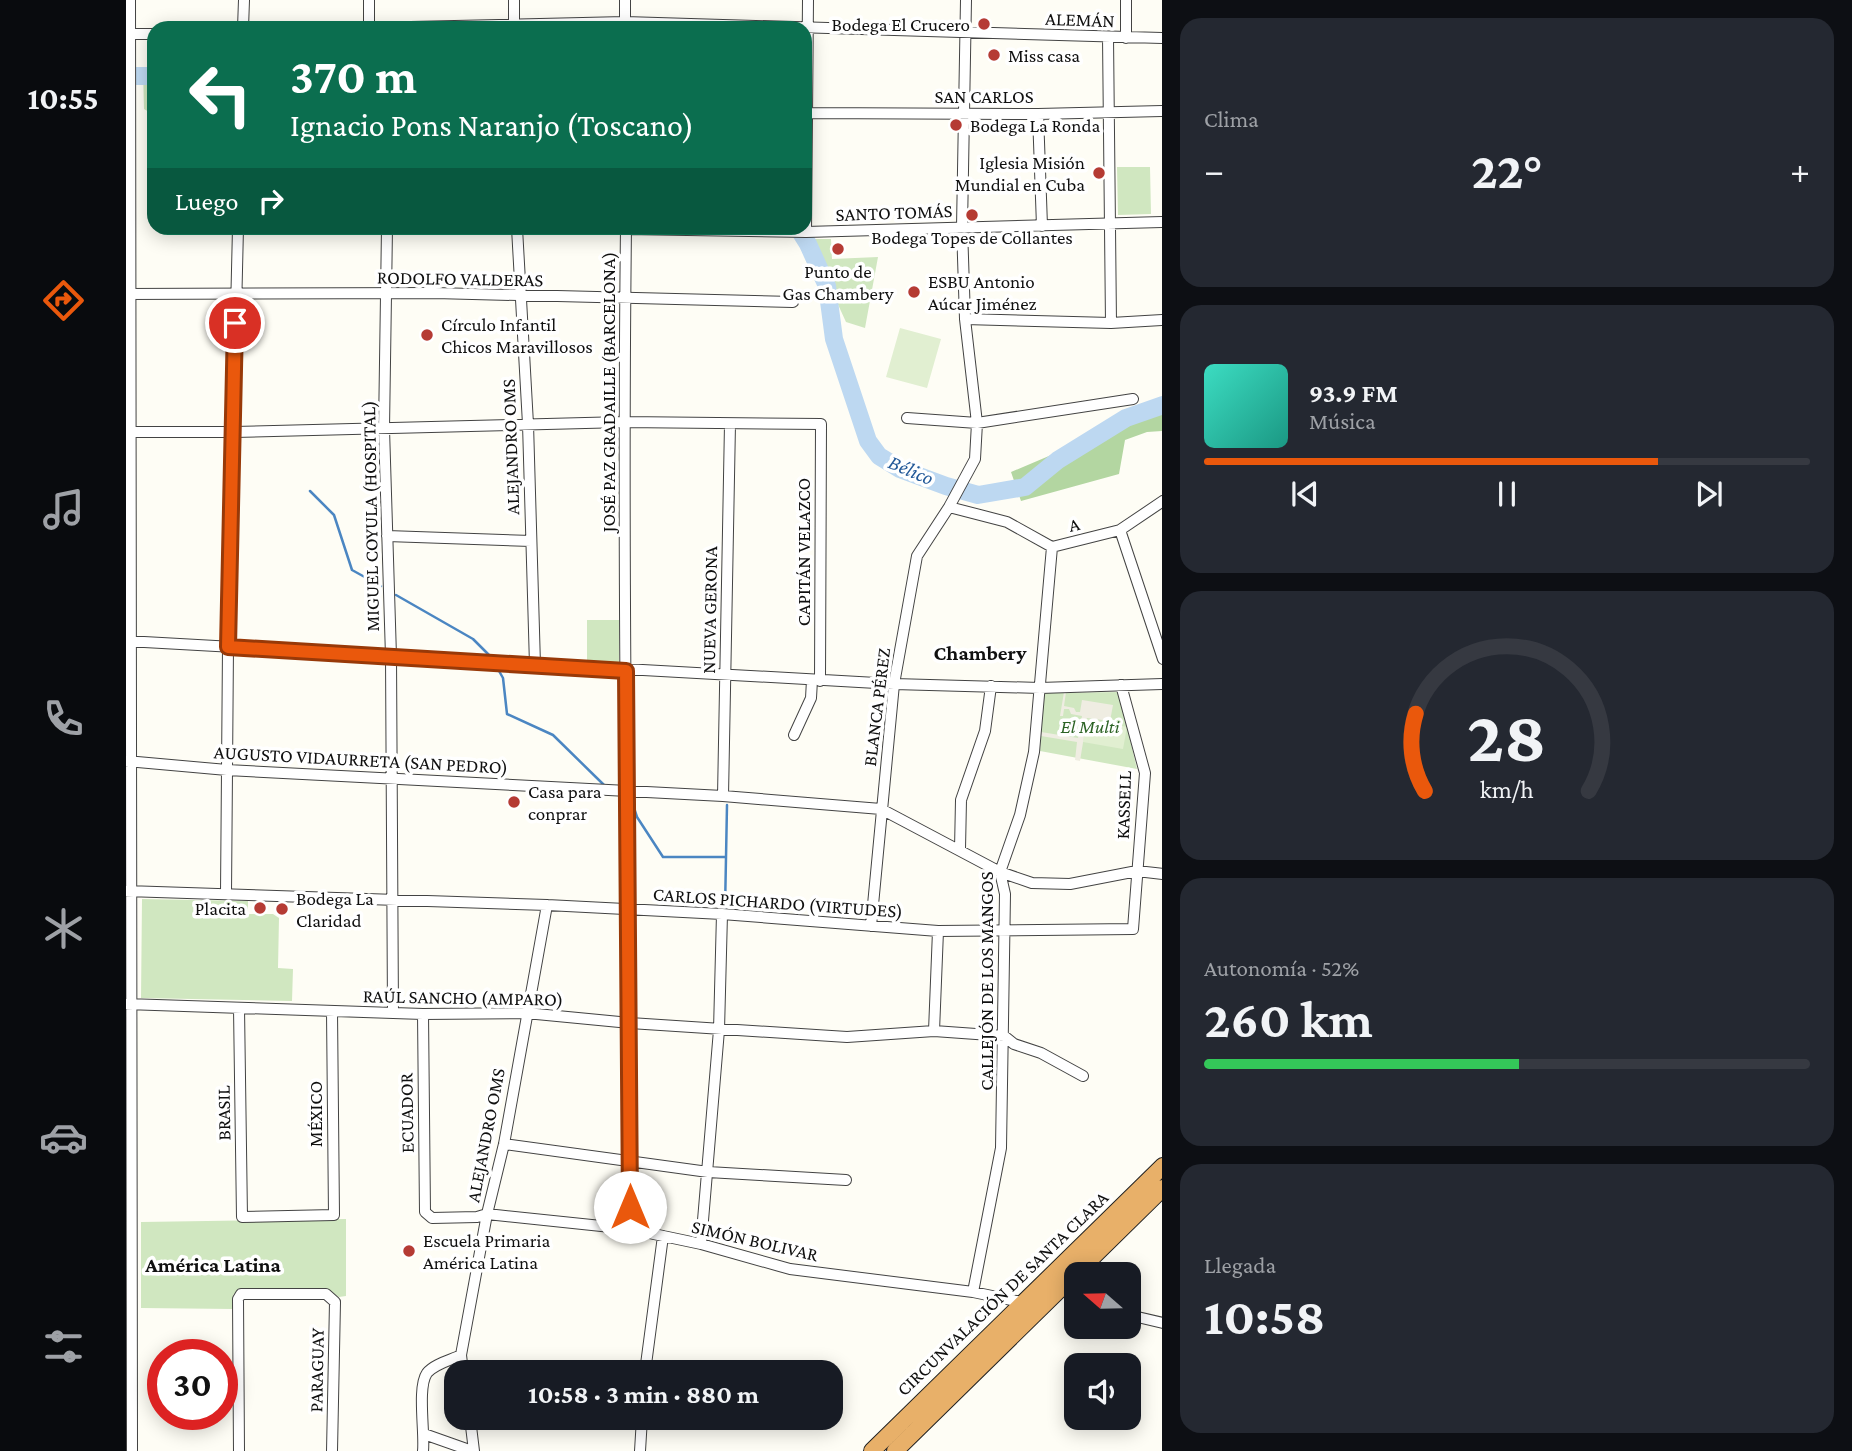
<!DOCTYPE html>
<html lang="es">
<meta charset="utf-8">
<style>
body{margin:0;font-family:"Crimson Pro",serif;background:#242831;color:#f1f3f6;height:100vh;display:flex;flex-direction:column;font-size:26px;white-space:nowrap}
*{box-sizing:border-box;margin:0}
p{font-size:23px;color:#9ea1a6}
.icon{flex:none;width:38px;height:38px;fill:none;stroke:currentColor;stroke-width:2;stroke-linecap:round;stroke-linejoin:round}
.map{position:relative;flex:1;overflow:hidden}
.panel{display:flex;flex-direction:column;gap:18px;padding:18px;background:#0d0f14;width:690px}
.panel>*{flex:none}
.hud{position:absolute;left:21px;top:21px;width:665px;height:214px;border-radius:21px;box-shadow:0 4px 18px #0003;background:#0b6e4f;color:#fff;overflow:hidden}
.needle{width:46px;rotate:290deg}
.controls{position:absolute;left:938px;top:1262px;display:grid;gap:14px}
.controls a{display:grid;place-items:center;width:77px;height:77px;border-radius:14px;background:#171b24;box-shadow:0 4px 18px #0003;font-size:35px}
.speed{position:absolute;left:21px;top:1339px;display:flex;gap:14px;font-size:35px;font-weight:700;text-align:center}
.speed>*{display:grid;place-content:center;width:91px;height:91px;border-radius:50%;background:#171b24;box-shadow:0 4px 18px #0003;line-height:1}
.speed .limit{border:10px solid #d22;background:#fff;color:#111}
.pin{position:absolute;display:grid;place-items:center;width:60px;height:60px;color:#fff;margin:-30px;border:4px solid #fff;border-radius:50%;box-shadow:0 2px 7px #0007}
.me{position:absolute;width:77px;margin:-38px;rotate:0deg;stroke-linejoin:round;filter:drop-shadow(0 0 5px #0008)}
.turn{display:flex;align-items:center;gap:24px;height:147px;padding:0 28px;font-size:32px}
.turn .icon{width:91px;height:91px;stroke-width:2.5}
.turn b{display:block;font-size:49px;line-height:60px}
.then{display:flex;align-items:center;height:66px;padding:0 28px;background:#0003;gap:14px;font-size:26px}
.big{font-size:52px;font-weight:700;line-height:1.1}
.panel .tile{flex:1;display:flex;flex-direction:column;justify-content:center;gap:10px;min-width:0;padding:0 24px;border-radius:21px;background:#242831}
.panel .dial{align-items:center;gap:0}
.dial svg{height:182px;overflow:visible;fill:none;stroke:#363941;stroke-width:7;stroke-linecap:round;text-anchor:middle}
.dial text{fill:#f1f3f6;stroke:none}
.song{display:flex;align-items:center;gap:21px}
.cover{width:84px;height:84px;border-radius:10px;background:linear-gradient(135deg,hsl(170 70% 55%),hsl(170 70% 35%))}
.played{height:7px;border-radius:4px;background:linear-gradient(90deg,#ea580c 75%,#363941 75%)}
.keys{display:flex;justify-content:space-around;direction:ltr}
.heat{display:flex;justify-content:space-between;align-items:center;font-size:38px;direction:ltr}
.charge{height:10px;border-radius:5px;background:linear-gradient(90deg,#34c759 52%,#363941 0)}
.trip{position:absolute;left:318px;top:1360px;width:399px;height:70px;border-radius:21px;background:#171b24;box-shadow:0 4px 18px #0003;font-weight:700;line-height:70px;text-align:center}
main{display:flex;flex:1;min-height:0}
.tabs{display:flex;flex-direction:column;width:126px;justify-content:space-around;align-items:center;background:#090b0e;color:#9ea1a6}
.tabs .icon{width:49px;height:49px}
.tabs .on{color:#ea580c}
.tabs b{font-size:32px;color:#f1f3f6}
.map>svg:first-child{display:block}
</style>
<main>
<nav class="tabs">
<b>10:55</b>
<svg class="icon on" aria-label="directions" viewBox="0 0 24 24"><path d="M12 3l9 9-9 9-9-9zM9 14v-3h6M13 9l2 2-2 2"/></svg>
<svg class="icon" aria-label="music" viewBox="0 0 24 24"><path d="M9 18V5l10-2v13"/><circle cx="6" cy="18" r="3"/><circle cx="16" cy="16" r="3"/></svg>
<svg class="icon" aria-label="phone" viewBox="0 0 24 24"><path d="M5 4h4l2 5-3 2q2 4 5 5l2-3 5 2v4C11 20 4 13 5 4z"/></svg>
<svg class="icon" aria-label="climate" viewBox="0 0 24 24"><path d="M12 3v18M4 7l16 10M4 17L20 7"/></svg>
<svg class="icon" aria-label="car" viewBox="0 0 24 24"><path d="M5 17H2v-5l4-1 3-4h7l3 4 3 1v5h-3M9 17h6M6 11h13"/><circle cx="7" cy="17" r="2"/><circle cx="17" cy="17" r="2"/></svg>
<svg class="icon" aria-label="filters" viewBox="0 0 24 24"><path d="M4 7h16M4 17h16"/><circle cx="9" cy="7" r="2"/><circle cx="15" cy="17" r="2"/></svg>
</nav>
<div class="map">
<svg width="1037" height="1451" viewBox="0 0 1037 1451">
<rect width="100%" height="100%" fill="#fefdf5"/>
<!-- green -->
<path fill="#d0e7c0" d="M17 70H28V115L18 109Z
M991 167H1024L1025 214 992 215Z
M682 239H705L706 259 752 257 739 328 720 322Z
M461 620H493V664H461Z
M993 692 1011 769 914 751 918 693Z
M16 899 122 901V914H147L153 918 152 968 167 969 166 1001 15 998Z
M220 1219V1296L213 1297 202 1290 115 1288 107 1295V1309L15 1308V1222Z"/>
<!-- forest -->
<path fill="#b3d6a1" d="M1036 398V431L1021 432 999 440 993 474 895 501 885 472 944 447 995 416Z"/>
<!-- pitch -->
<path fill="#e1efd1" d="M774 328 815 339 801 388 760 377Z
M961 719 1001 727 997 749 957 742Z"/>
<!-- plaza -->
<path fill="#efede2" d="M938 692H940L938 706 948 708 950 712H954L956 700 987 705 984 721 961 718 954 761 949 760 951 742 915 736V732L952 738 956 716 945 714 943 709H938L937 716H934Z"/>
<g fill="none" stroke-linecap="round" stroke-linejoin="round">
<!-- stream -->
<path stroke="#4b86c2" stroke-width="2.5" d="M184 491 208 515 226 570 255 586
M270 595 347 639 366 658
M373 671 377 678 381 714 427 735 478 785
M505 799 511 817 537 857H600
M599 910 601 805"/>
<!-- river -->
<path stroke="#bdd8f1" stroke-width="18" d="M0 76H24L28 79
M672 228 682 244 701 286 708 339 742 441 753 456 774 469 820 486 852 495 899 487 932 460 1000 418 1037 405"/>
<defs>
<path id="minor" d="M4 0 6 1451
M243 0V28
M117 28 118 0
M240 28 499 22 1037 38
M388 28V0
M499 28V0
M0 34H28
M982 37 985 323
M1000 38V0
M679 113 912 114 1037 111
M912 114 916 226
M261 228 258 429 265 656 267 1013
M391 228 402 424 409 665
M500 228C496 561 502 895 504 1229
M500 229 680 232 1037 222
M680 232 682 0
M0 294 309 293 667 302
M839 319 985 323 1037 320
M781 418 851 423 1007 399
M0 432H108L498 422 695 424 694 681
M823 507 881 522 926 547 994 530 1037 501
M994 530 1037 659
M261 536 405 541
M0 641 768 684 914 688 1037 684
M668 735 685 698 686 680
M0 761 101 770 597 796 755 809 874 872 906 883 944 884 1011 871 1037 874
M597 796 604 424
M834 849 835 800 859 731 865 686
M0 891 421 905 596 914 812 931 1007 929 1019 773 995 685
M100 894 102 647 112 228
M745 926 768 684 791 556 823 507 849 459 851 423 839 319 836 227 840 0
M0 1004 297 1014 400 1013 504 1023 721 1037 808 1031 878 1036 888 1044 915 1053 957 1076
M113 1008 116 1217 208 1215 206 1012
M297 1014 299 1212 306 1218 351 1217 361 1214 504 1229 575 1244 664 1269 847 1292 900 1303
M808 1031 812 931
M378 1144 582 1172 720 1180
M575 1244 593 1030 596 914
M937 1285 950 1291
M847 1292 875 1148 879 894 874 872 894 815 908 752 926 547
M1003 1315 1037 1323
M337 1372 335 1355 361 1214 378 1144 421 905
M519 1372 537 1236
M344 1418 348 1451
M298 1434 346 1451
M113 1451 112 1299 115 1294H200L209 1302 206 1451
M297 1451C299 1433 291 1387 301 1373 308 1364 325 1360 335 1355
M514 1451 516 1418"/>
<path id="highway" d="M746 1451 1037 1166
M769 1451 1037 1188"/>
</defs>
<!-- minor casing -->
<use href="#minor" stroke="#434343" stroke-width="12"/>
<!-- highway casing -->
<use href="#highway" stroke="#212121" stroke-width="18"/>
<!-- minor -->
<use href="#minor" stroke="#fff" stroke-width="10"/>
<!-- highway -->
<use href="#highway" stroke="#e8b069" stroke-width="16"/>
</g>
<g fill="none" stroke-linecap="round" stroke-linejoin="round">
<defs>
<path id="route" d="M109 323 102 647 500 671 504 1207"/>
</defs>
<!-- route casing -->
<use href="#route" stroke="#983908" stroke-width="18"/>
<!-- route -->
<use href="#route" stroke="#ea580c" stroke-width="12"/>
</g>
<!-- markers -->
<g fill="#b53b34" stroke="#fff" stroke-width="2.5">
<circle cx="858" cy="24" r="7"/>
<circle cx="868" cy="55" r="7"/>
<circle cx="830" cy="125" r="7"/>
<circle cx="973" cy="173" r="7"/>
<circle cx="846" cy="215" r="7"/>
<circle cx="712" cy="249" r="7"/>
<circle cx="788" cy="292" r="7"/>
<circle cx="301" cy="335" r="7"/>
<circle cx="388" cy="802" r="7"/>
<circle cx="134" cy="908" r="7"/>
<circle cx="156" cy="909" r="7"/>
<circle cx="283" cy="1251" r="7"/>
</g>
<g text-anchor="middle" stroke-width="7" stroke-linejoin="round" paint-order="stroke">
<!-- street labels -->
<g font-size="19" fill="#101010" stroke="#fff">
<text transform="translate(954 19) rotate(2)" y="7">ALEMÁN</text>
<text x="858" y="103">SAN CARLOS</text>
<text transform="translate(768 212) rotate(-2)" y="7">SANTO TOMÁS</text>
<text transform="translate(334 278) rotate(1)" y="7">RODOLFO VALDERAS</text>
<text transform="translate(482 392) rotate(-90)" y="7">JOSÉ PAZ GRADAILLE (BARCELONA)</text>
<text transform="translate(384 447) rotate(-92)" y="7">ALEJANDRO OMS</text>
<text transform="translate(244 516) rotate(-91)" y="7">MIGUEL COYULA (HOSPITAL)</text>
<text transform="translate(948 524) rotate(-13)" y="7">A</text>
<text transform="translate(677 552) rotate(-90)" y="7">CAPITÁN VELAZCO</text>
<text transform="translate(583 610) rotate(-89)" y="7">NUEVA GERONA</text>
<text transform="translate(750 707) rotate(-83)" y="7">BLANCA PÉREZ</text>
<text transform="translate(235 759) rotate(3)" y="7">AUGUSTO VIDAURRETA (SAN PEDRO)</text>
<text transform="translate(997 805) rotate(-88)" y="7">KASSELL</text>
<text transform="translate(652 902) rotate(4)" y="7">CARLOS PICHARDO (VIRTUDES)</text>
<text transform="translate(860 981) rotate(-90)" y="7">CALLEJÓN DE LOS MANGOS</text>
<text transform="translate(337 997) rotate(1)" y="7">RAÚL SANCHO (AMPARO)</text>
<text transform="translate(97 1113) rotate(-91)" y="7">BRASIL</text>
<text transform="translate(280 1113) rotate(-91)" y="7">ECUADOR</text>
<text transform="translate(189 1114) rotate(-90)" y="7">MÉXICO</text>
<text transform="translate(359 1135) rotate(-79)" y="7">ALEJANDRO OMS</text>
<text transform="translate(629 1240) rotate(13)" y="7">SIMÓN BOLIVAR</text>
<text transform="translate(876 1293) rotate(-44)" y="7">CIRCUNVALACIÓN DE SANTA CLARA</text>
<text transform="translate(190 1370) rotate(-89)" y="7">PARAGUAY</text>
</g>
<!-- poi labels -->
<g font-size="19" fill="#101010" stroke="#fff" text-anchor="start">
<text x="844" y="31" text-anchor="end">Bodega El Crucero</text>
<text x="882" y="62">Miss casa</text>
<text x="844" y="132">Bodega La Ronda</text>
<text x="959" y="169" text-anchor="end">Iglesia Misión<tspan x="959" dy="22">Mundial en Cuba</tspan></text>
<text x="846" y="244" text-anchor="middle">Bodega Topes de Collantes</text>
<text x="712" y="278" text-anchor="middle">Punto de<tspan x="712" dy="22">Gas Chambery</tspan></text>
<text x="802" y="288">ESBU Antonio<tspan x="802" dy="22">Aúcar Jiménez</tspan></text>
<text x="315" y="331">Círculo Infantil<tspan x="315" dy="22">Chicos Maravillosos</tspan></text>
<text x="402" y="798">Casa para<tspan x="402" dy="22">conprar</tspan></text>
<text x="170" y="905">Bodega La<tspan x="170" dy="22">Claridad</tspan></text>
<text x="120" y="915" text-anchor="end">Placita</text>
<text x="297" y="1247">Escuela Primaria<tspan x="297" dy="22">América Latina</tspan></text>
</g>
<!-- park labels -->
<g font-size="19" font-style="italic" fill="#2c6325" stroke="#fff">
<text x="964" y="733">El Multi</text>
</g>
<!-- water labels -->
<g font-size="21" font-style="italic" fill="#235998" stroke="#fff">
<text transform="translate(785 470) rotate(23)" y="7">Bélico</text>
</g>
<!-- neighbourhood labels -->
<g font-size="21" font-weight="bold" fill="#101010" stroke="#fff">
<text x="854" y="660">Chambery</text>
<text x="87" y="1272">América Latina</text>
</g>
</g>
</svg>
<div class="controls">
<a><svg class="needle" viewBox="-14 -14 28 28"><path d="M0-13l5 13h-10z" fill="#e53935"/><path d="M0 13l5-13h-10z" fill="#9ea1a6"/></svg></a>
<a><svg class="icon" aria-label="sound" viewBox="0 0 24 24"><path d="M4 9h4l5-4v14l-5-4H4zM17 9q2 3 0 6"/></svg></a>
</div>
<div class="speed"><div class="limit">30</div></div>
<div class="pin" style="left:109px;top:323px;background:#d93025"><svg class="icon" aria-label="arrive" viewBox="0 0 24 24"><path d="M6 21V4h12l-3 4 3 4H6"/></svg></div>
<svg class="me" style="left:504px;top:1207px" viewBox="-20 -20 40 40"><circle r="19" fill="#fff"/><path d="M0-13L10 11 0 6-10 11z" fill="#ea580c"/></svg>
<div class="trip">10:58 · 3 min · 880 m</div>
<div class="hud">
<div class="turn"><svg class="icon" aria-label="left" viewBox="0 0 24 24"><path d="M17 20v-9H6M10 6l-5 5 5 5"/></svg><div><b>370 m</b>Ignacio Pons Naranjo (Toscano)</div></div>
<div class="then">Luego<svg class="icon" aria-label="right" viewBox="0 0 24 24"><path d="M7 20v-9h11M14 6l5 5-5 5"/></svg></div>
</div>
</div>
<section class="panel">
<div class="tile"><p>Clima</p>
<div class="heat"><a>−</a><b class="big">22°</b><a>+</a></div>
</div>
<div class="tile">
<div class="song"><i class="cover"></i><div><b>93.9 FM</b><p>Música</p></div></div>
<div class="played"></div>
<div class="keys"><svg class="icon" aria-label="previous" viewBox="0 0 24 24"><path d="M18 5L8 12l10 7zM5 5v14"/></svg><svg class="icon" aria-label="pause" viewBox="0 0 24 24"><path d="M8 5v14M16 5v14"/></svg><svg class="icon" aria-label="next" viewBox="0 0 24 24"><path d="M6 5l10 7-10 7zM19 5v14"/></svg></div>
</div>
<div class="tile dial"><svg viewBox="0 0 100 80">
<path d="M14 69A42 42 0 1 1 86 69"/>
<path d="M14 69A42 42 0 0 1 10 35" stroke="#ea580c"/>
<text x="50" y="56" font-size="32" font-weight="700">28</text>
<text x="50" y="72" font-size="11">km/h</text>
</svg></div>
<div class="tile"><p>Autonomía · 52%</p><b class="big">260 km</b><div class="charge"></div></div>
<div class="tile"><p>Llegada</p><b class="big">10:58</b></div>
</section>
</main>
